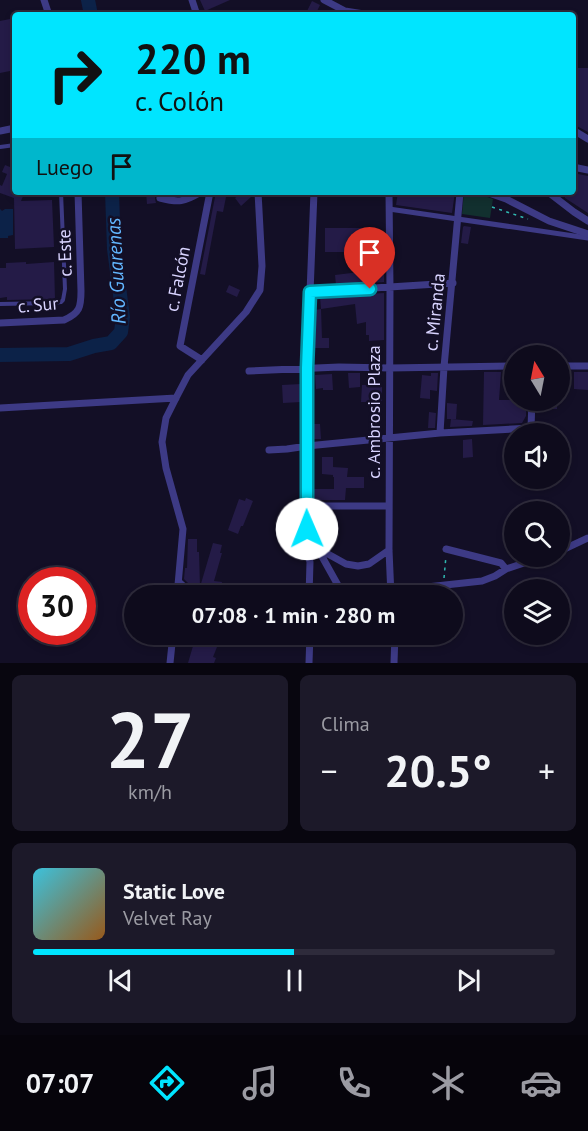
<!DOCTYPE html>
<html lang="es">
<meta charset="utf-8">
<style>
body{margin:0;font-family:"PT Sans",sans-serif;background:#1c1929;color:#f1f3f6;height:100vh;display:flex;flex-direction:column;font-size:22px;white-space:nowrap}
*{box-sizing:border-box;margin:0}
p{font-size:20px;color:#9b9ba3}
.icon{flex:none;width:33px;height:33px;fill:none;stroke:currentColor;stroke-width:2;stroke-linecap:round;stroke-linejoin:round}
.map{position:relative;height:663px;overflow:hidden}
.sheet{display:flex;flex-direction:column;gap:12px;padding:12px;background:#08060f;flex:1}
.sheet>*{flex:none}
.guide{position:absolute;left:12px;top:12px;width:564px;height:183px;border-radius:6px;box-shadow:0 3px 9px #0003,0 0 0 2px #2e2b3b;background:#00e5ff;color:#111;overflow:hidden}
.needle{width:39px;rotate:350deg}
.controls{position:absolute;left:504px;top:345px;display:grid;gap:12px}
.controls a{display:grid;place-items:center;width:66px;height:66px;border-radius:50%;background:#0e0b1c;box-shadow:0 3px 9px #0003,0 0 0 2px #2e2b3b;font-size:30px}
.speed{position:absolute;left:18px;top:567px;display:flex;gap:12px;font-size:30px;font-weight:700;text-align:center}
.speed>*{display:grid;place-content:center;width:78px;height:78px;border-radius:50%;background:#0e0b1c;box-shadow:0 3px 9px #0003,0 0 0 2px #2e2b3b;line-height:1}
.speed .limit{border:9px solid #d22;background:#fff;color:#111}
.pin{position:absolute;display:grid;place-items:center;width:51px;height:51px;color:#fff;margin:-62px -26px;border-radius:50% 50% 50% 0;rotate:-45deg;box-shadow:0 0 6px #0007}
.pin .icon{rotate:45deg}
.me{position:absolute;width:66px;margin:-33px;rotate:359deg;stroke-linejoin:round;filter:drop-shadow(0 0 4px #0008)}
.turn{display:flex;align-items:center;gap:21px;height:126px;padding:0 24px;font-size:27px}
.turn .icon{width:78px;height:78px;stroke-width:2.5}
.turn b{display:block;font-size:42px;line-height:51px}
.then{display:flex;align-items:center;height:57px;padding:0 24px;background:#0003;gap:12px;font-size:22px}
.big{font-size:45px;font-weight:600;line-height:1.1}
.sheet .card{flex:1;display:flex;flex-direction:column;justify-content:center;gap:9px;min-width:0;padding:0 21px;border-radius:9px;background:#1c1929}
.sheet .dial{align-items:center;gap:0}
.dial b{font-size:78px;line-height:1}
.song{display:flex;align-items:center;gap:18px}
.cover{width:72px;height:72px;border-radius:9px;background:linear-gradient(135deg,hsl(190 70% 55%),hsl(30 70% 35%))}
.played{height:6px;border-radius:3px;background:linear-gradient(90deg,#00e5ff 50%,#2e2b3b 50%)}
.keys{display:flex;justify-content:space-around;direction:ltr}
.heat{display:flex;justify-content:space-between;align-items:center;font-size:33px;direction:ltr}
.sheet .tiles{flex:1;display:grid;gap:12px;grid-template-columns:1fr 1fr}
.card:last-child{grid-column:span 2}
.trip{position:absolute;left:124px;top:585px;width:339px;height:60px;border-radius:30px;background:#0e0b1c;box-shadow:0 3px 9px #0003,0 0 0 2px #2e2b3b;font-weight:600;line-height:60px;text-align:center}
.dock{display:flex;height:96px;justify-content:space-around;align-items:center;background:#06040b;color:#9b9ba3}
.dock .icon{width:42px;height:42px}
.dock .current{color:#00e5ff}
.dock b{font-size:27px;color:#f1f3f6}
.map>svg:first-child{display:block}
</style>
<div class="map">
<svg width="588" height="663" viewBox="0 0 588 663">
<rect width="100%" height="100%" fill="#130f26"/>
<!-- green -->
<path fill="#12302f" d="M464 192H473L493 199 490 218 462 214Z"/>
<!-- water -->
<path fill="#0c2248" d="M0 209 2 211 5 209H13V235L8 236V238H0Z"/>
<g fill="none" stroke-linecap="round" stroke-linejoin="round">
<!-- river -->
<path stroke="#0c2248" stroke-width="14" d="M88 0 91 15
M0 355 69 354 94 346 111 343 121 332 123 317 114 249 112 192"/>
</g>
<!-- building -->
<path fill="#241b47" d="M200 0H230L205 11Z
M312 1 320 5 315 15H305Z
M15 18V70L0 73V21Z
M573 68H588V132L573 124Z
M5 165 15 169V192L24 194 21 201 52 200 54 247 15 249 14 198 0 193V185L2 186 7 174 2 172Z
M573 173 588 176V213L565 198 564 192H573Z
M146 192H155V199L156 203 147 204Z
M216 192H227L223 212 217 211 205 275 200 274Z
M243 192H247L251 197 241 206 235 198Z
M398 192H455L452 213 396 205Z
M464 226 471 227 468 244 461 243 463 227Z
M325 228H367V257L346 258 345 252H325Z
M26 262V264L54 262 55 299 7 300V297L0 298V268H6V263Z
M384 269V282L336 285 335 275Z
M229 285 240 290 237 297 226 292Z
M384 293V340L369 341V335H366V322L357 324 355 304 321 309 320 297Z
M321 309 322 338H329V348H313L315 310Z
M484 372H501L499 400H526V416L522 423 483 425Z
M574 372H588V390L574 389Z
M348 373H360V387L349 388Z
M431 373H438L437 391 430 390V399L420 398 422 375 431 376Z
M332 374 333 390H323V388L316 389 315 375Z
M301 384V402L283 403 282 385Z
M362 385H382V402H361Z
M539 400H557V409H539Z
M447 403 457 404 456 419H447Z
M429 412 436 413 435 428H428Z
M451 419 473 421 472 426 450 427Z
M312 424H320L321 439H314Z
M472 439 473 457 463 458V440Z
M322 457H333V467L348 468 347 477H364V488H346L345 500H312V489H334V477H333V475L322 474Z
M246 498 253 501 243 526H241L238 534 228 530 239 499 245 501Z
M188 539H197V552H199L200 587 213 543 222 545 220 553H222L214 581 222 582 220 596H201L184 579 185 568H187Z
M189 634H217L215 646 217 647 213 657 216 658 214 663H188L193 646 186 644Z"/>
<g fill="none" stroke-linecap="round" stroke-linejoin="round">
<!-- path -->
<path stroke="#2fb8b0" stroke-width="1.5" stroke-dasharray="3 4.5" stroke-linecap="butt" d="M492 207 528 219
M444 578 446 556"/>
<!-- service -->
<path stroke="#3d3a85" stroke-width="4" d="M0 147 15 145
M0 304 53 303 61 302 63 300 65 289 61 192"/>
<!-- pedestrian -->
<path stroke="#3d3a85" stroke-width="5" d="M389 209 588 238"/>
<!-- minor -->
<path stroke="#3d3a85" stroke-width="7" d="M44 0 49 15
M192 0 197 15
M324 0 345 11 370 15
M573 130 588 139
M0 131 15 128
M573 167 588 170
M389 192 390 288 389 550 391 596
M486 192 506 199 549 221 588 234
M548 192 574 212 588 221
M160 198C179 203 184 202 201 192
M310 292 453 283
M0 323 64 320C80 313 81 307 81 291L78 192
M202 360 180 346 210 192
M560 366H588
M249 371 339 367 390 368 514 366
M0 408 176 398
M440 433 444 367 460 193
M269 450 287 449 307 446 440 433 531 428 532 400
M306 506H388
M446 549 501 563 506 569
M560 551 588 538
M307 552 328 554 346 564 358 566 369 564 389 550
M320 553 344 596
M179 582 194 596
M390 591 482 581 495 576 506 569 545 556
M177 596 183 529 166 468 162 442 166 418 176 398 188 375 246 312 260 290 262 266 258 192
M309 596 310 562 307 552 306 506 307 368 314 192
M170 663 173 634
M309 663 310 634
M394 663 395 634"/>
</g>
<g fill="none" stroke-linecap="round" stroke-linejoin="round">
<defs>
<path id="route" d="M307 529V368L310 292 370 289"/>
</defs>
<!-- route casing -->
<use href="#route" stroke="#0095a6" stroke-width="15"/>
<!-- route -->
<use href="#route" stroke="#00e5ff" stroke-width="10"/>
</g>
<g text-anchor="middle" stroke-width="5" stroke-linejoin="round" paint-order="stroke">
<!-- street labels -->
<g font-size="18" fill="#d9d4ff" stroke="#130f26">
<text transform="translate(65 253) rotate(-92)" y="6">c. Este</text>
<text transform="translate(178 279) rotate(-79)" y="6">c. Falcón</text>
<text transform="translate(38 305) rotate(-5)" y="6">c. Sur</text>
<text transform="translate(435 312) rotate(-84)" y="6">c. Miranda</text>
<text transform="translate(374 412) rotate(-90)" y="6">c. Ambrosio Plaza</text>
</g>
<!-- water labels -->
<g font-size="20" font-style="italic" fill="#62b6ff" stroke="#130f26">
<text transform="translate(116 271) rotate(-93)" y="7">Río Guarenas</text>
</g>
</g>
</svg>
<div class="controls">
<a><svg class="needle" viewBox="-14 -14 28 28"><path d="M0-13l5 13h-10z" fill="#e53935"/><path d="M0 13l5-13h-10z" fill="#9b9ba3"/></svg></a>
<a><svg class="icon" aria-label="sound" viewBox="0 0 24 24"><path d="M4 9h4l5-4v14l-5-4H4zM17 9q2 3 0 6"/></svg></a>
<a><svg class="icon" aria-label="search" viewBox="0 0 24 24"><circle cx="10" cy="10" r="6"/><path d="M15 15l6 6"/></svg></a>
<a><svg class="icon" aria-label="layers" viewBox="0 0 24 24"><path d="M12 4l9 5-9 5-9-5zM3 14l9 5 9-5"/></svg></a>
</div>
<div class="speed"><div class="limit">30</div></div>
<div class="pin" style="left:370px;top:289px;background:#d93025"><svg class="icon" aria-label="arrive" viewBox="0 0 24 24"><path d="M6 21V4h12l-3 4 3 4H6"/></svg></div>
<svg class="me" style="left:307px;top:529px" viewBox="-20 -20 40 40"><circle r="19" fill="#fff"/><path d="M0-13L10 11 0 6-10 11z" fill="#00e5ff"/></svg>
<div class="trip">07:08 · 1 min · 280 m</div>
<div class="guide">
<div class="turn"><svg class="icon" aria-label="right" viewBox="0 0 24 24"><path d="M7 20v-9h11M14 6l5 5-5 5"/></svg><div><b>220 m</b>c. Colón</div></div>
<div class="then">Luego<svg class="icon" aria-label="arrive" viewBox="0 0 24 24"><path d="M6 21V4h12l-3 4 3 4H6"/></svg></div>
</div>
</div>
<section class="sheet">
<div class="tiles">
<div class="card dial"><b>27</b><p>km/h</p></div>
<div class="card"><p>Clima</p>
<div class="heat"><a>−</a><b class="big">20.5°</b><a>+</a></div>
</div>
<div class="card">
<div class="song"><i class="cover"></i><div><b>Static Love</b><p>Velvet Ray</p></div></div>
<div class="played"></div>
<div class="keys"><svg class="icon" aria-label="previous" viewBox="0 0 24 24"><path d="M18 5L8 12l10 7zM5 5v14"/></svg><svg class="icon" aria-label="pause" viewBox="0 0 24 24"><path d="M8 5v14M16 5v14"/></svg><svg class="icon" aria-label="next" viewBox="0 0 24 24"><path d="M6 5l10 7-10 7zM19 5v14"/></svg></div>
</div>
</div>
</section>
<nav class="dock">
<b>07:07</b>
<svg class="icon current" aria-label="directions" viewBox="0 0 24 24"><path d="M12 3l9 9-9 9-9-9zM9 14v-3h6M13 9l2 2-2 2"/></svg>
<svg class="icon" aria-label="music" viewBox="0 0 24 24"><path d="M9 18V5l10-2v13"/><circle cx="6" cy="18" r="3"/><circle cx="16" cy="16" r="3"/></svg>
<svg class="icon" aria-label="phone" viewBox="0 0 24 24"><path d="M5 4h4l2 5-3 2q2 4 5 5l2-3 5 2v4C11 20 4 13 5 4z"/></svg>
<svg class="icon" aria-label="climate" viewBox="0 0 24 24"><path d="M12 3v18M4 7l16 10M4 17L20 7"/></svg>
<svg class="icon" aria-label="car" viewBox="0 0 24 24"><path d="M5 17H2v-5l4-1 3-4h7l3 4 3 1v5h-3M9 17h6M6 11h13"/><circle cx="7" cy="17" r="2"/><circle cx="17" cy="17" r="2"/></svg>
</nav>
